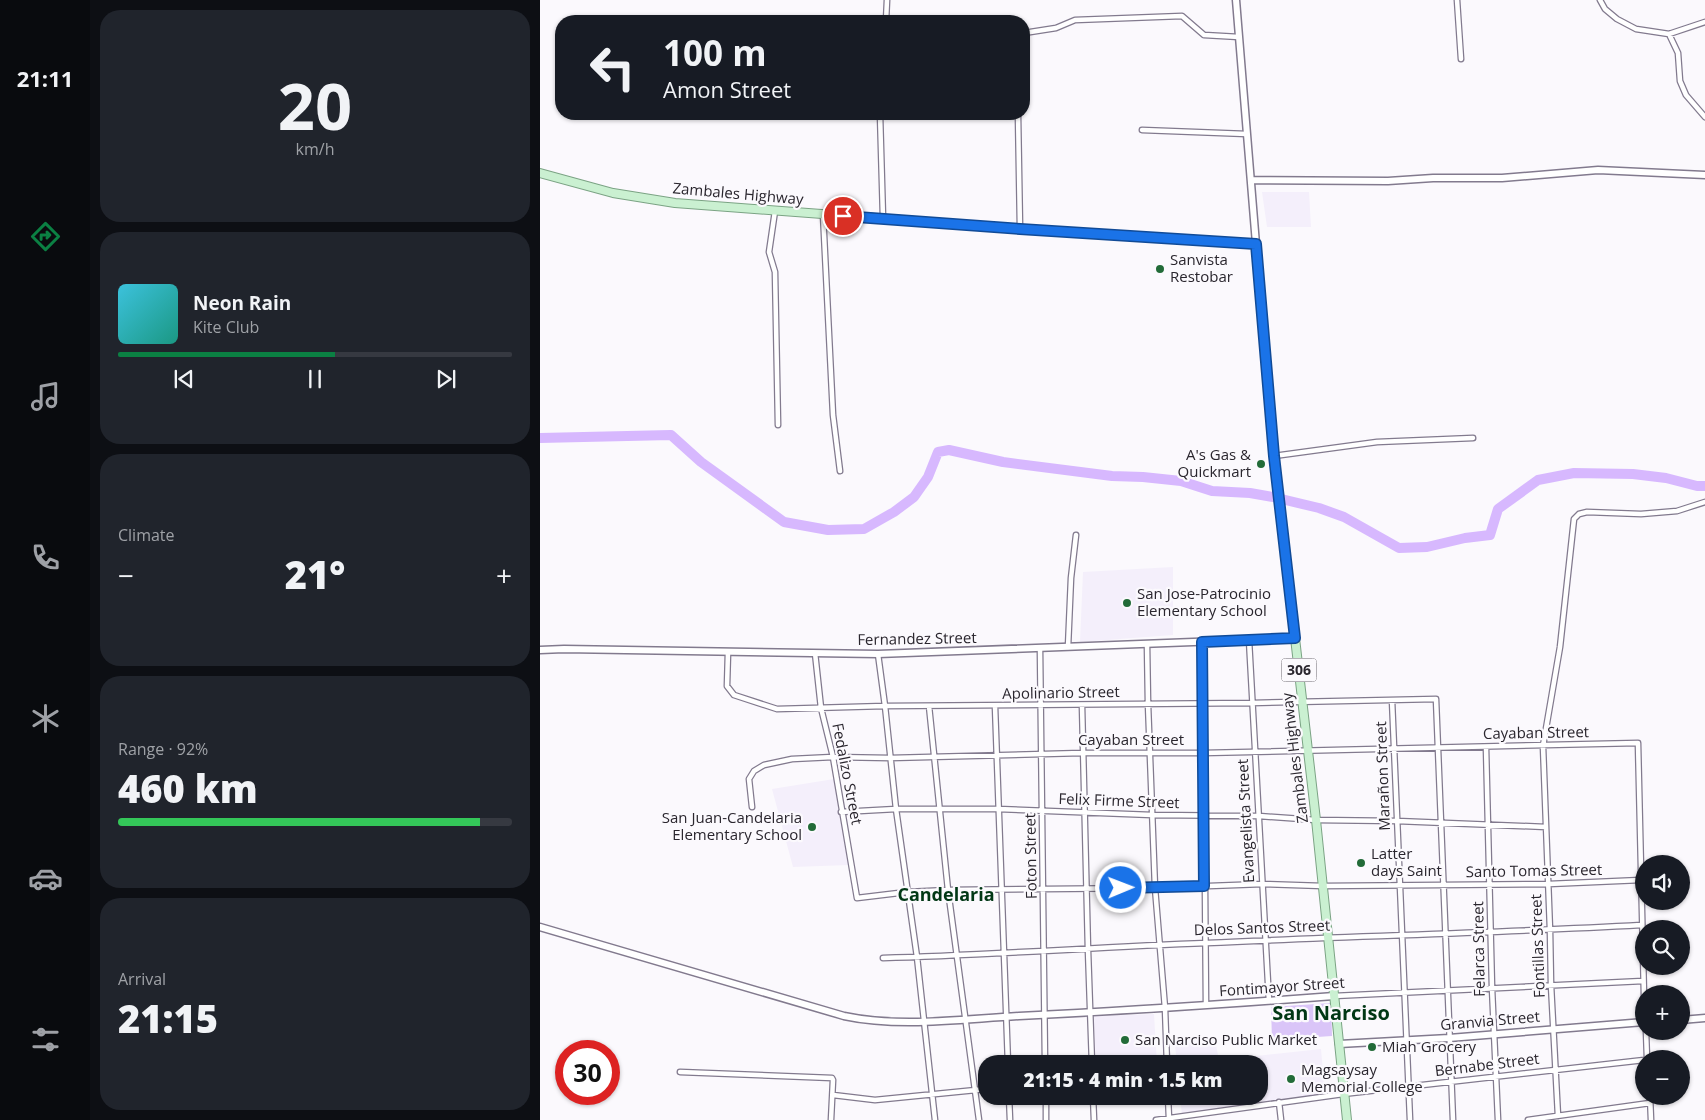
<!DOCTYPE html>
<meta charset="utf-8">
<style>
body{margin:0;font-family:"Open Sans",sans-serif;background:#20242c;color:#f1f3f6;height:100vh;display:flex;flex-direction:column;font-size:19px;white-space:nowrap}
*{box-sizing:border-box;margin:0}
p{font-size:16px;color:#9ea1a6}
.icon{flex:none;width:28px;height:28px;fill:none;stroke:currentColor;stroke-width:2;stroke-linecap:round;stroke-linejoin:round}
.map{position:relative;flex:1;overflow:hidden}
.drawer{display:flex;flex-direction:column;gap:10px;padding:10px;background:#0d0f14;width:450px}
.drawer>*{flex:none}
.banner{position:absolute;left:15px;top:15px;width:475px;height:105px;border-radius:20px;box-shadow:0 1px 4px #0004;background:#171b24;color:#f1f3f6;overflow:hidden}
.buttons{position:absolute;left:1095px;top:855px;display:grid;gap:10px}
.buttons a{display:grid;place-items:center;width:55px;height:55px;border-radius:50%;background:#171b24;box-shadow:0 1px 4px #0004;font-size:25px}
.speed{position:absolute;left:15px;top:1040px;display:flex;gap:10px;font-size:25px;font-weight:700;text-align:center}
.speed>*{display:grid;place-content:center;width:65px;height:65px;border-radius:50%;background:#171b24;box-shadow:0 1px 4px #0004;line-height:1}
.speed .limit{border:8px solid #d22;background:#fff;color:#111}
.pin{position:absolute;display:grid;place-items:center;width:42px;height:42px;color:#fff;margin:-21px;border:2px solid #fff;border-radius:50%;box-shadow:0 1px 5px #0007}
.me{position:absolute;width:55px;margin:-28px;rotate:89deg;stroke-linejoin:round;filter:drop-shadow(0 0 4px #0008)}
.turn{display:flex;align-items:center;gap:18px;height:105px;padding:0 25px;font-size:22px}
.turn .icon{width:65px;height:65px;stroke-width:2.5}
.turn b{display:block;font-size:35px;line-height:42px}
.big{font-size:38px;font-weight:800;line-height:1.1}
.drawer .tile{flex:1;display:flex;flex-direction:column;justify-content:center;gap:8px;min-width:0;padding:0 18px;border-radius:20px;background:#20242c}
.drawer .dial{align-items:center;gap:0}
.dial b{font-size:65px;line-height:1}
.song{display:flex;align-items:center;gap:15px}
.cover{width:60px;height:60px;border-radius:8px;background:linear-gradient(135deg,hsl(190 70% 55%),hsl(170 70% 35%))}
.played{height:5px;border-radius:2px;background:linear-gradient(90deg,#0b8043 55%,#363941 55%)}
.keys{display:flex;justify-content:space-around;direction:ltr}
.heat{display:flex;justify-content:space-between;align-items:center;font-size:28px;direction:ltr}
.charge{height:8px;border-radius:4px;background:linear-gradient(90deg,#34c759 92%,#363941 0)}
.trip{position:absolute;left:438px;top:1055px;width:290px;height:50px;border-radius:20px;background:#171b24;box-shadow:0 1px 4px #0004;font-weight:800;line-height:50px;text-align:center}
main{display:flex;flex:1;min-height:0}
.menu{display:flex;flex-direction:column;width:90px;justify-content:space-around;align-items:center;background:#090b0e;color:#9ea1a6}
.menu .icon{width:35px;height:35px}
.menu .active{color:#0b8043}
.menu b{font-size:22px;color:#f1f3f6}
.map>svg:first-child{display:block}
</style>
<main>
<nav class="menu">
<b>21:11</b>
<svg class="icon active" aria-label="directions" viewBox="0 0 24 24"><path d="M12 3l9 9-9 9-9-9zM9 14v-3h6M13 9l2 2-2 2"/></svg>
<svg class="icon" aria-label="music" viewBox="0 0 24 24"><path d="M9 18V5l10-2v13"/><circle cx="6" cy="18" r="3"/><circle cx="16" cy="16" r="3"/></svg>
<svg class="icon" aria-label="phone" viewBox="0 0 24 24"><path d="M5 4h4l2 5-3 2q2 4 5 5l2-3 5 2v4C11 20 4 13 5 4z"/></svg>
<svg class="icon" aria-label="climate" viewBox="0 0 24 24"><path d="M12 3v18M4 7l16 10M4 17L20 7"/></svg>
<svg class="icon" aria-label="car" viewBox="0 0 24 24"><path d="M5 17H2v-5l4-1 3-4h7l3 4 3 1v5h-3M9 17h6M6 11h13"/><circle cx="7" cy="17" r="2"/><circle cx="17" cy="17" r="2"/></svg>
<svg class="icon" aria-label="filters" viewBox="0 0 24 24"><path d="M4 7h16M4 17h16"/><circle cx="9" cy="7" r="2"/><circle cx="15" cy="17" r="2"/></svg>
</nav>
<section class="drawer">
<div class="tile dial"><b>20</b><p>km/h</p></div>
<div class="tile">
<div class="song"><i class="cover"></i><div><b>Neon Rain</b><p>Kite Club</p></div></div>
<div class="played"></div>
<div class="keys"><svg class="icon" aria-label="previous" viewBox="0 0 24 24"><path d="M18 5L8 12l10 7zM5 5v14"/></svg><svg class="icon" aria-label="pause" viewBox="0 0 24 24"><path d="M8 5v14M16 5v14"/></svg><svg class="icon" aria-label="next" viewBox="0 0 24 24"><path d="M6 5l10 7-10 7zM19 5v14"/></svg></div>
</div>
<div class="tile"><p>Climate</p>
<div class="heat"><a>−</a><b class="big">21°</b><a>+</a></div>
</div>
<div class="tile"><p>Range · 92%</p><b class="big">460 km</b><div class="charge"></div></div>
<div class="tile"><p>Arrival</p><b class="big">21:15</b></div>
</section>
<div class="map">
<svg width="1165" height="1120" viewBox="0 0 1165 1120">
<rect width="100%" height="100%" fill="#fbf9fd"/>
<!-- built -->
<path fill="#f4effb" d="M722 192H769L771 227H727Z
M633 567V635L540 642 543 572Z
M294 779 309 865 253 867 232 789Z
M614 1014 617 1064H556L554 1016Z
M675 1040 679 1060 781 1049 785 1095 642 1115 640 1096H719V1064H637L635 1045Z"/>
<!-- green -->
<path fill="#dac5f8" d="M791 1003 792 1036 732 1040 731 1007Z"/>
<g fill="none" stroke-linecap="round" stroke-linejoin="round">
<!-- river -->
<path stroke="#d7b8fe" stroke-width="10" d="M0 438 131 435 161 462 244 522 288 530 324 529 354 512 374 497 388 477 398 452 409 450 463 462 572 476 603 477 641 481 672 491 710 493 733 497 779 508 804 517 859 548 887 547 925 538 950 535 958 509 998 480 1034 473 1093 474 1126 478 1157 486H1165"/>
<defs>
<path id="street" d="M917 0 921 59
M1060 0 1065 9 1077 19 1096 29 1129 34 1165 22
M346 21 347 0
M484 33 516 28 535 20 642 16 664 35 699 37
M1129 34 1138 53 1140 81 1146 95 1165 117
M340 114 343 218
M478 114 480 229
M602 130 707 134
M235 211 229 252 235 272 238 425
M283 214 293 415 300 471
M734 456 837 442 933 438
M709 640 729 1001
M663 642 666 1005
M607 644 608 704 615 888 625 1008 627 1064
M528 647 531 578 536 535
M500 649 505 1064
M188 652 187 686 194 695 237 709 345 706 712 703 896 699 913 1120
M275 653 281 708 293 757 317 898 367 892 408 890 615 888 723 884 783 886 1009 884 1101 880
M338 654 345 706 356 809 377 957 395 1120
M852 700 870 1120
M542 705 548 950 552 1064
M389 706 408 890 439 1120
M455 706 468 1064
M946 747 952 988 958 1120
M212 807 209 779 214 771 224 765 252 759 293 757 350 758 542 753H663L1098 743 1104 996
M301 812 356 809H458L612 815 719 816 776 820 857 821 1006 827
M343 958C451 955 559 947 667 943 812 936 957 933 1101 925
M794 996 1103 981
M1106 1031 1107 1059
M140 1072 292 1078 293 1080 291 1120
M293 1095 335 1100 446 1089
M469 1096 470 1120
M506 1096V1120
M553 1096 554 1120
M628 1096 629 1119
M1110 1096 1111 1120
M739 1102 741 1120
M1018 1116 1011 985 1010 930 1003 746 1020 647 1034 519 1039 514 1047 512 1101 514 1137 511 1165 502
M616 1120 803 1094 1104 1060
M988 1120 1110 1103"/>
<path id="secondary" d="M696 0 716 244
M711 180 848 181 893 178H962L1058 170 1165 175
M0 650 24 649 338 654 755 638
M0 927 304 1016C360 1028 422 1019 479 1016 584 1011 689 1004 794 996
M1141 1020 1165 1018
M799 1044 909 1038 1104 1022"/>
<path id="primary" d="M0 173 73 193 135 203 480 229 716 244 734 456 776 820 807 1120"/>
</defs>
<!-- street casing -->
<use href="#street" stroke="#827a8e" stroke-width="7"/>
<!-- secondary casing -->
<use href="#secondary" stroke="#827a8e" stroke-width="9"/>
<!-- primary casing -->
<use href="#primary" stroke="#7ba384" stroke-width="10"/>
<!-- street -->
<use href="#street" stroke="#fff" stroke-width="4.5"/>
<!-- secondary -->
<use href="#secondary" stroke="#fff" stroke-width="6"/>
<!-- primary -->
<use href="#primary" stroke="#caf0d1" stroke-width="8"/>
</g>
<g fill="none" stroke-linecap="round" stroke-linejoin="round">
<defs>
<path id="route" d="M303 216 480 229 716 244 734 456 755 638 662 642 664 886 581 888"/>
</defs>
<!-- route casing -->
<use href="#route" stroke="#114b97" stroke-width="12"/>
<!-- route -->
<use href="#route" stroke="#1a73e8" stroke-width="9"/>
</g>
<!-- markers -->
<g fill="#226b38" stroke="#fbf9fd" stroke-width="2">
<circle cx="620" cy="269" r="5"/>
<circle cx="721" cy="464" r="5"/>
<circle cx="587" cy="603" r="5"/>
<circle cx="272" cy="827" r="5"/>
<circle cx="821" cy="863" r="5"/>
<circle cx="585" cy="1040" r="5"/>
<circle cx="832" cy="1047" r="5"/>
<circle cx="751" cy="1079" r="5"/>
</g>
<g text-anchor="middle" stroke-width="4.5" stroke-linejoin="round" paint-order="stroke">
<!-- shield labels -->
<rect fill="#fbf9fd" stroke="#69656c" stroke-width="1" x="741.5" y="658.5" width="35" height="23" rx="4"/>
<g font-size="14" font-weight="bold" fill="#2a262e">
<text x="759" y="675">306</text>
</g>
<!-- street labels -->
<g font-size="15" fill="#2a262e" stroke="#fbf9fd">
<text transform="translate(198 194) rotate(5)" y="5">Zambales Highway</text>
<text transform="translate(377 639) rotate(-1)" y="5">Fernandez Street</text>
<text transform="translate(521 693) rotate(-1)" y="5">Apolinario Street</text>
<text transform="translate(996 733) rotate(-1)" y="5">Cayaban Street</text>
<text x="591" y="745">Cayaban Street</text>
<text transform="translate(755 758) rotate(-97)" y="5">Zambales Highway</text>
<text transform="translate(307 774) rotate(79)" y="5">Fedalizo Street</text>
<text transform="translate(843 776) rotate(-92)" y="5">Marañon Street</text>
<text transform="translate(579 801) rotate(2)" y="5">Felix Firme Street</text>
<text transform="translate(706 821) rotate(-93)" y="5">Evangelista Street</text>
<text transform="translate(491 856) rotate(-91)" y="5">Foton Street</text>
<text transform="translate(994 871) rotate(-1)" y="5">Santo Tomas Street</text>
<text transform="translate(722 928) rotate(-2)" y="5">Delos Santos Street</text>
<text transform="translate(998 946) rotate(-92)" y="5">Fontillas Street</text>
<text transform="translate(939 949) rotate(-91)" y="5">Felarca Street</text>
<text transform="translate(742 987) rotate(-4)" y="5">Fontimayor Street</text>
<text transform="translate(950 1021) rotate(-5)" y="5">Granvia Street</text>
<text transform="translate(947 1065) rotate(-7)" y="5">Bernabe Street</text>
</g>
<!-- poi labels -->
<g font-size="15" fill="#2a262e" stroke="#fbf9fd" text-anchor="start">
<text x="630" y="265">Sanvista<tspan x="630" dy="17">Restobar</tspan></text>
<text x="711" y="460" text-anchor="end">A's Gas &amp;<tspan x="711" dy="17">Quickmart</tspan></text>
<text x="597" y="599">San Jose-Patrocinio<tspan x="597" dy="17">Elementary School</tspan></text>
<text x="262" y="823" text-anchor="end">San Juan-Candelaria<tspan x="262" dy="17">Elementary School</tspan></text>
<text x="831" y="859">Latter<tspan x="831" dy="17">days Saint</tspan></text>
<text x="595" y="1045">San Narciso Public Market</text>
<text x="842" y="1052">Miah Grocery</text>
<text x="761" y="1075">Magsaysay<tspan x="761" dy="17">Memorial College</tspan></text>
</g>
<!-- quarter labels -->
<g font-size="18" font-weight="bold" fill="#013715" stroke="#fbf9fd">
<text x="406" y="901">Candelaria</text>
</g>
<!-- district labels -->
<g font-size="20" font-weight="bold" fill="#013715" stroke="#fbf9fd">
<text x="791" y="1020">San Narciso</text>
</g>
</g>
</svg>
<div class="buttons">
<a><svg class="icon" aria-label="sound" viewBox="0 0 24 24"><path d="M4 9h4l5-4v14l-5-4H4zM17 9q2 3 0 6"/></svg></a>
<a><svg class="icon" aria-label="search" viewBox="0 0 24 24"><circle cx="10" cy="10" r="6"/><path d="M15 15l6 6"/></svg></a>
<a>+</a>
<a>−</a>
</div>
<div class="speed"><div class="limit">30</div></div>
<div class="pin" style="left:303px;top:216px;background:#d93025"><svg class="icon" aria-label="arrive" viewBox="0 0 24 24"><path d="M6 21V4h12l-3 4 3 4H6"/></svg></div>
<svg class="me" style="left:581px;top:888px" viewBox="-20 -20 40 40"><circle r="17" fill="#1a73e8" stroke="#fff" stroke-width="3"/><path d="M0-11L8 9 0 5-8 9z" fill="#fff"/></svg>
<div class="trip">21:15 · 4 min · 1.5 km</div>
<div class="banner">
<div class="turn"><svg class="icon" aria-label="left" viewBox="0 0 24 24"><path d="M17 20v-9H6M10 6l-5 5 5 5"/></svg><div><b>100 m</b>Amon Street</div></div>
</div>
</div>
</main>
